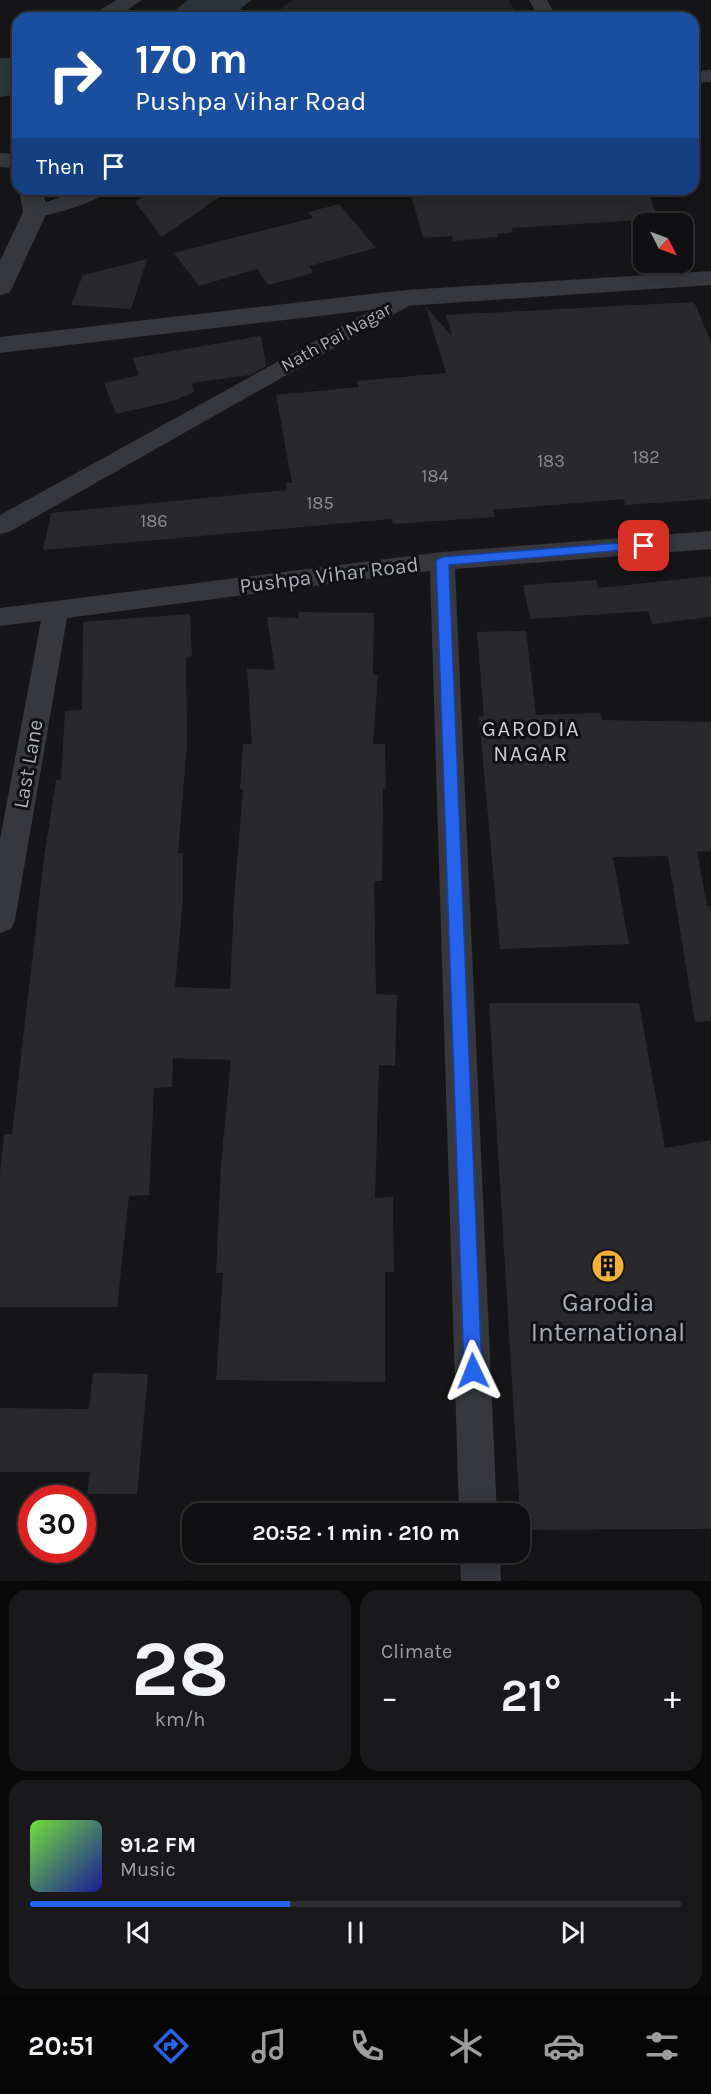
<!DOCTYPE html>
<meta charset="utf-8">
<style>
body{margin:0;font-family:Karla,sans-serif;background:#19191b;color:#f1f3f6;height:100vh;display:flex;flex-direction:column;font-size:22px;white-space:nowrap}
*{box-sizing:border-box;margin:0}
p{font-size:20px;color:#9c9d9f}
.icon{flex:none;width:33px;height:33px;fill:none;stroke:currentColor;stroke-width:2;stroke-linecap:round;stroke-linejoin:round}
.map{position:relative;height:1581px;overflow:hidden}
.panel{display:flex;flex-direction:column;gap:9px;padding:9px;background:#09090a;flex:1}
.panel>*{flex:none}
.guide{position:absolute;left:12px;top:12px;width:687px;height:183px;border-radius:18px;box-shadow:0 3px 15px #0003,0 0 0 2px #303032;background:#1a4fa0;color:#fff;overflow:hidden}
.needle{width:39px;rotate:132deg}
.buttons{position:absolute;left:633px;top:213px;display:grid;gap:12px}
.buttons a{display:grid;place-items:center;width:60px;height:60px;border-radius:12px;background:#101012;box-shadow:0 3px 15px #0003,0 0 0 2px #303032;font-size:30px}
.speed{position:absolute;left:18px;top:1485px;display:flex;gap:12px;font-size:30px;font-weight:700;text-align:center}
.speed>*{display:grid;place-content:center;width:78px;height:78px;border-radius:50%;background:#101012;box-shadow:0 3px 15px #0003,0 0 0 2px #303032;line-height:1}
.speed .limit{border:9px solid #d22;background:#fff;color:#111}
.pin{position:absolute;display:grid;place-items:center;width:51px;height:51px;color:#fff;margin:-26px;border-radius:12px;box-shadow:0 3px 9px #0006}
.me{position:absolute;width:66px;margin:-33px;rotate:358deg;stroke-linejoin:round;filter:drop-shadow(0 0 4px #0008)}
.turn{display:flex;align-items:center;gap:21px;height:126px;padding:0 24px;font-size:27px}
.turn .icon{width:78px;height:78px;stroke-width:2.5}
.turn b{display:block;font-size:42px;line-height:51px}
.then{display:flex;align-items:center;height:57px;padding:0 24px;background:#0003;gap:12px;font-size:22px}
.big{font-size:45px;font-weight:700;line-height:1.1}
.panel .tile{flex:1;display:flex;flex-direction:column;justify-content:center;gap:9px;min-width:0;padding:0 21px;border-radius:18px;background:#19191b}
.panel .dial{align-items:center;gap:0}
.dial b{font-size:78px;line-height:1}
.song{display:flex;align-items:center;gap:18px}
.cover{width:72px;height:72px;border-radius:9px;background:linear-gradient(135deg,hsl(100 70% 55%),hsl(240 70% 35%))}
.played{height:6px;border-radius:3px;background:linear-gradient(90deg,#2563eb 40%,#303032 40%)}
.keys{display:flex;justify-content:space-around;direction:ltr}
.heat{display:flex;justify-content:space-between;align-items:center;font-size:33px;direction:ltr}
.panel .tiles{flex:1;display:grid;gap:9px;grid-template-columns:1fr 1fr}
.tile:last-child{grid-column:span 2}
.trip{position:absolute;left:182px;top:1503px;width:348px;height:60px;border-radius:18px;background:#101012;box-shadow:0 3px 15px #0003,0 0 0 2px #303032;font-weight:700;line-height:60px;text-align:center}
.tabs{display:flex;height:96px;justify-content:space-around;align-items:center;background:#060607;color:#9c9d9f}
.tabs .icon{width:42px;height:42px}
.tabs .current{color:#2563eb}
.tabs b{font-size:27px;color:#f1f3f6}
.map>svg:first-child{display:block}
</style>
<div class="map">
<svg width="711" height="1581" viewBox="0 0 711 1581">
<rect width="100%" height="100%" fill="#161618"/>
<!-- built -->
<path fill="#222225" d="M293 0H509L519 18H269Z"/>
<!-- water -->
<path fill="#2c353c" d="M188 0H251L230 18H165Z
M0 58H18V94L0 97Z"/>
<!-- building -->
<path fill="#29292c" d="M154 189H231L162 237 135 202Z
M522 189H646L659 219 511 228 513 232 497 234 498 237 453 241 452 236 423 238 412 198Z
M339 204 376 248 309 266 313 273 268 285 257 269 199 286 174 253 313 218 308 212Z
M147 259 131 309 71 305 83 275Z
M694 302 711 342V499L625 505 624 499 493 510 495 517 393 524 392 519 43 550 51 513 287 490 286 483H292L276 395 359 387 357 381 446 373 426 307 452 336 446 315Z
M261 336 266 366 250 375 192 383 194 392 173 401 116 414 104 383 139 375 133 358Z
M711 576V617L652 624 648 611 530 619 523 585 596 580 598 588Z
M299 612 374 613 373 674 378 675 373 744H385L386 789H383L382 881H374L376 994 397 995 395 1066 379 1065 375 1198 393 1197 394 1272H385V1382L216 1380 223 1273H216L221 1165 231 1060 173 1058 172 1087 154 1088 149 1195 129 1196 117 1307H0V1173L4 1134H12L44 858 56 780H61L65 711 82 710 83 622 190 614 192 656 186 657 187 744 178 853H183V898L175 987 230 989 234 900 243 789H240L243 744H252L247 669 275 670 267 617 298 618Z
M526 631 536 715 601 713 602 720 711 722V852L697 851 707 906H711V1021L695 1022 668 856 613 857 629 944 500 949 479 716H484L477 632Z
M489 1003H639L665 1148 711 1140V1529L521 1530Z
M93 1373 148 1374 137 1494H87L90 1472H0V1408L89 1409Z"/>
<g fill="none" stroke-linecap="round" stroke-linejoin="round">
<!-- minor -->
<path fill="#37383d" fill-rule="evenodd" d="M529 0H547L557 18H539Z
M711 70V82L693 83V71Z
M85 189H110C102 201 42 220 28 216L25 212 28 208Z
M406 291 414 293 417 298 414 303 9 532 0 534V515Z
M711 531V549L455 569 497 1514H459L430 571 67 618 15 920 11 929 0 933V839L41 621 0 626V608L442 552Z
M460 1552H500L501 1581H461Z"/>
<!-- tertiary -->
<path fill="#37383d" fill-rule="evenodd" d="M117 0H142L115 18 81 17 84 13 98 11Z
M0 153 18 154V168L0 167Z
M19 189H43L47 212 12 288 9 293 0 295V261L23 212Z
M711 271V285L406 306 0 353V337L406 290Z"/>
</g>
<!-- route -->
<path fill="#2563eb" stroke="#184099" stroke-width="1.5" d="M644 541 648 543V548L449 565 482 1371 479 1377 473 1379 467 1377 464 1371 436 561 442 557Z"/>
<!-- icons -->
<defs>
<symbol id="building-disc" viewBox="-11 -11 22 22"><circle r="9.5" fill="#f2b134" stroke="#111113"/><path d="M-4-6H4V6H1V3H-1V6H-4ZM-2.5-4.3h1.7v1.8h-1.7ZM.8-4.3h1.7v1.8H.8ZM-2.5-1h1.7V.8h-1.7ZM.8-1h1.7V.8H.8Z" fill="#111"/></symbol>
</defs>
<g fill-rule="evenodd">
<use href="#building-disc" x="589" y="1247" width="38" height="38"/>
</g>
<g text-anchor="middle" stroke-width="6" stroke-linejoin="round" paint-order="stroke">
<!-- far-street labels -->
<g font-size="18" fill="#a8adb8" stroke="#111113">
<text transform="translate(336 337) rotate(-29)" y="6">Nath Pai Nagar</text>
</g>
<!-- number labels -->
<g font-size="18" fill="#888b94">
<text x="646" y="463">182</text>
<text x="551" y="467">183</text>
<text x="435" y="482">184</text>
<text x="320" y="509">185</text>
<text x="154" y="527">186</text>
</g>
<!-- street labels -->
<g font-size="21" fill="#a8adb8" stroke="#111113">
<text transform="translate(329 575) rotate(-7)" y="7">Pushpa Vihar Road</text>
<text transform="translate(28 764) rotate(-80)" y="7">Last Lane</text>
</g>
<!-- neighbourhood labels -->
<g font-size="22" letter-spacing="1.5" fill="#c9ccd4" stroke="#111113">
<text x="531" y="736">GARODIA<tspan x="531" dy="25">NAGAR</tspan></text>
</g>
<!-- near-poi labels -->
<g font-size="26" fill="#a8adb8" stroke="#111113">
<text x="608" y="1311">Garodia<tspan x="608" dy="30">International</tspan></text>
</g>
</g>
</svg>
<div class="buttons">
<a><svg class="needle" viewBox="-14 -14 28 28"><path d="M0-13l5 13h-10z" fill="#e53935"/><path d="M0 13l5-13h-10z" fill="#9c9d9f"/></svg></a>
</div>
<div class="speed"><div class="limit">30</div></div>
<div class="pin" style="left:644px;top:546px;background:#d93025"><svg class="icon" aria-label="arrive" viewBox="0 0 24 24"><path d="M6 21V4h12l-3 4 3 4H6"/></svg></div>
<svg class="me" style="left:473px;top:1371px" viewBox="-20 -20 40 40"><path d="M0-17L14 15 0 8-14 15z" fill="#2563eb" stroke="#fff" stroke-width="4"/></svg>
<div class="trip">20:52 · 1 min · 210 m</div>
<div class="guide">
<div class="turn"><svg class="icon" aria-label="right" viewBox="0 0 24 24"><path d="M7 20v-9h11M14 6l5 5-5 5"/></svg><div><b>170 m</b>Pushpa Vihar Road</div></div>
<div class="then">Then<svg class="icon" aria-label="arrive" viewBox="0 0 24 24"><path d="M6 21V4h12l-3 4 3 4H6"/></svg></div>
</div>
</div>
<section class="panel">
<div class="tiles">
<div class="tile dial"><b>28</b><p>km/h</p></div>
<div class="tile"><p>Climate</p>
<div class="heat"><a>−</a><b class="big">21°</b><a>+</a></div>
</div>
<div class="tile">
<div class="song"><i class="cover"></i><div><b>91.2 FM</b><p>Music</p></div></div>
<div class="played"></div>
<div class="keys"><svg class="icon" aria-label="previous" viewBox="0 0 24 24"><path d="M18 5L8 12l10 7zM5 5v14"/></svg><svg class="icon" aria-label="pause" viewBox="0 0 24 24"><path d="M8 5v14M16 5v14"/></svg><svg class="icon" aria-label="next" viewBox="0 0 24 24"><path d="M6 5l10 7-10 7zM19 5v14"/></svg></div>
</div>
</div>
</section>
<nav class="tabs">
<b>20:51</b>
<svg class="icon current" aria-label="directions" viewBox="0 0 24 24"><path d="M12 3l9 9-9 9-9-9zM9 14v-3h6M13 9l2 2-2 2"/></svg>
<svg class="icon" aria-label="music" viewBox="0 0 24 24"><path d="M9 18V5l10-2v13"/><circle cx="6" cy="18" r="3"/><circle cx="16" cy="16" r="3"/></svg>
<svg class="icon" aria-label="phone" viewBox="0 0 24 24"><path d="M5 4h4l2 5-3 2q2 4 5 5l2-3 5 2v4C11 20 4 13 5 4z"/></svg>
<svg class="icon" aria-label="climate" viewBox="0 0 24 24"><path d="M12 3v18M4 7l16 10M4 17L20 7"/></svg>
<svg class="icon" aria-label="car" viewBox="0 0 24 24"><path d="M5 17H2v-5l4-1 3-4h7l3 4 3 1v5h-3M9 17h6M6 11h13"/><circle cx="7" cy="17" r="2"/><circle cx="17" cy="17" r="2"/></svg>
<svg class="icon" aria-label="filters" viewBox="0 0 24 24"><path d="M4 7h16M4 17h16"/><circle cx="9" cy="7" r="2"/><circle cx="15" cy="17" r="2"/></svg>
</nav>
